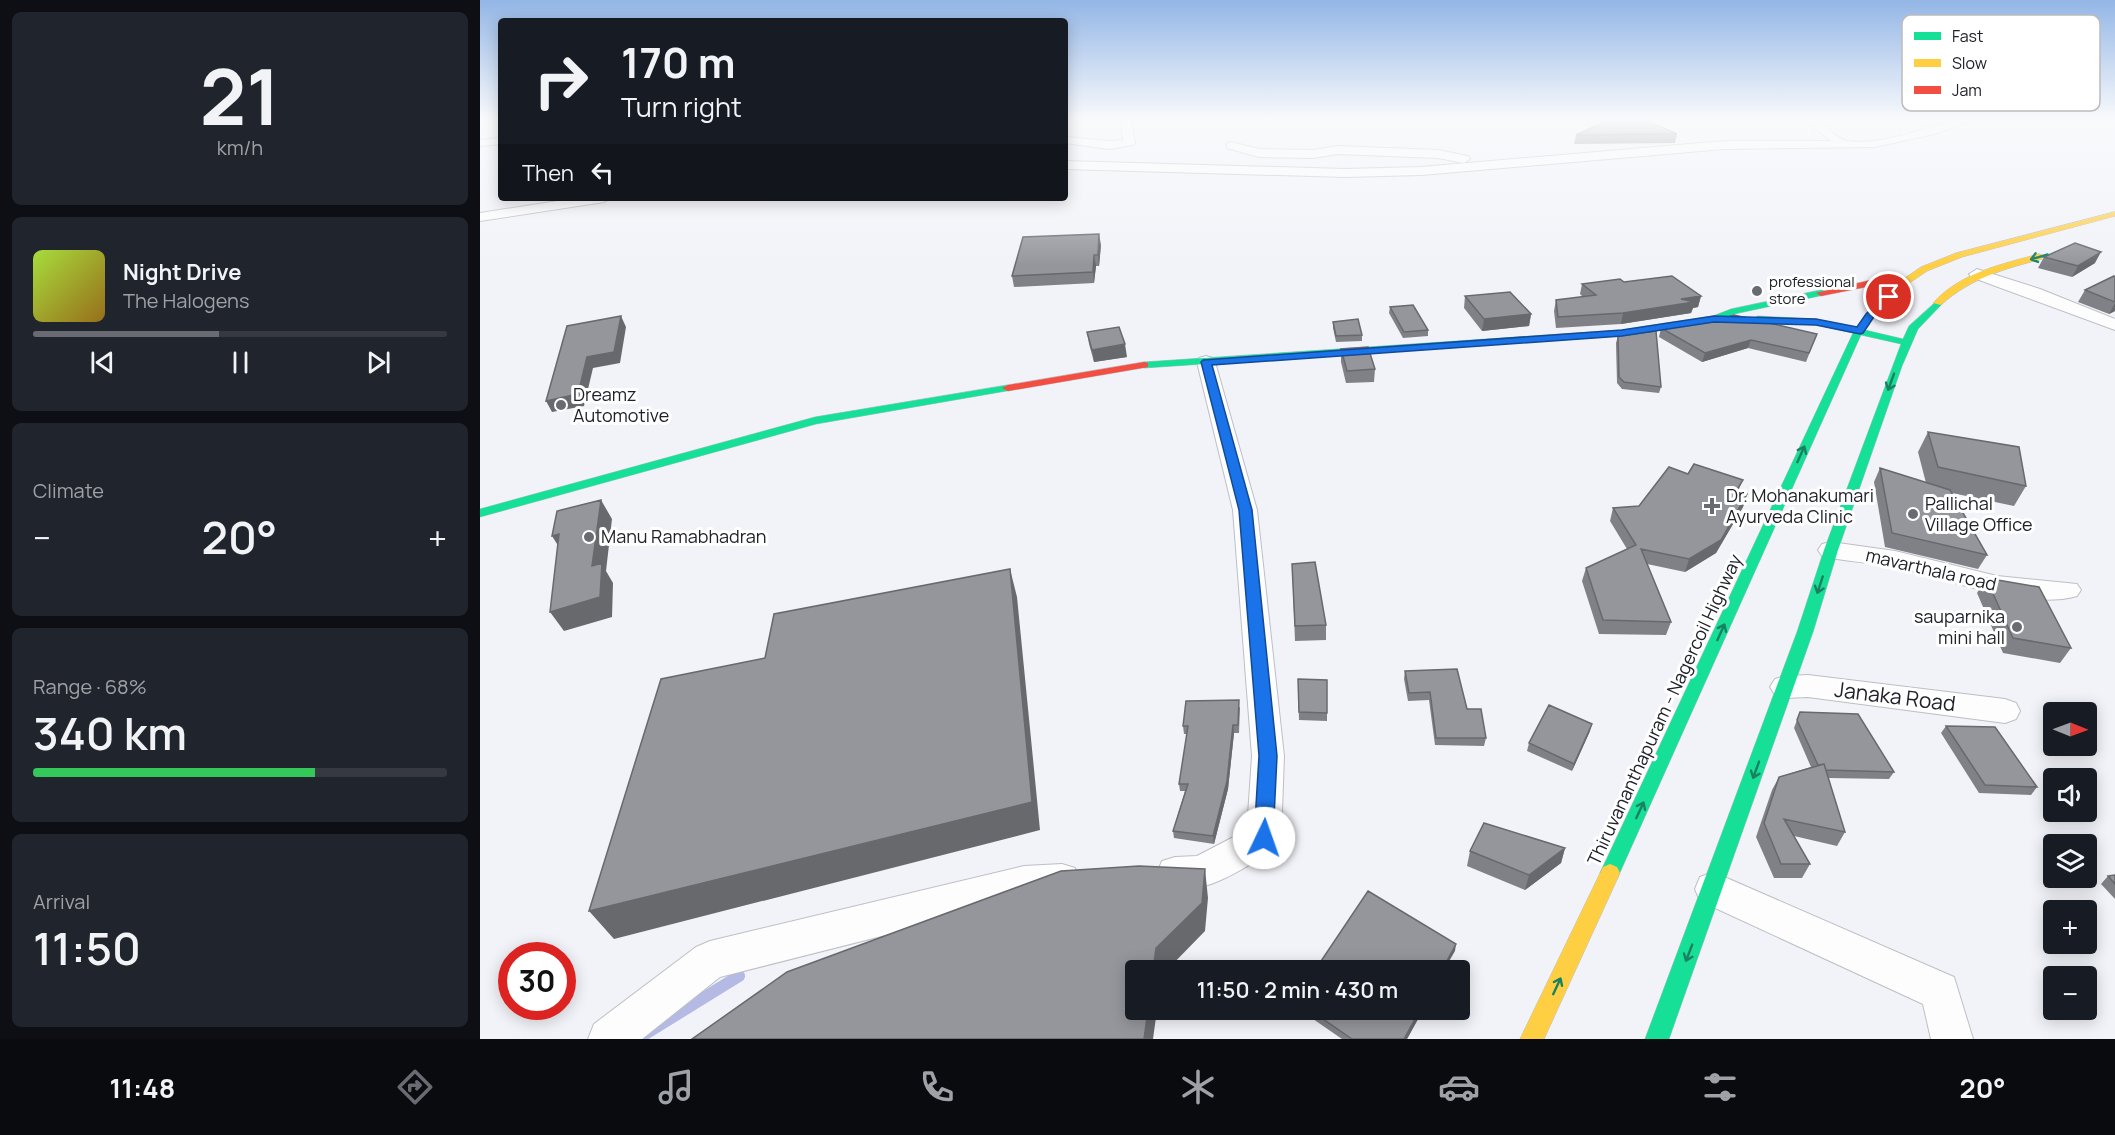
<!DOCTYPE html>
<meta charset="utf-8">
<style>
body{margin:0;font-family:Manrope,sans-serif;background:#20242c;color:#f1f3f6;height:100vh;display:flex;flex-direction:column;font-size:22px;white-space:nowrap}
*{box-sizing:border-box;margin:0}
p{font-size:20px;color:#9ea1a6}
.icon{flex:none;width:33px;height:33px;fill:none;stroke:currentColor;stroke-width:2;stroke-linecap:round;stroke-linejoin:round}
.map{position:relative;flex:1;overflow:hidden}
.side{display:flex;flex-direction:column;gap:12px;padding:12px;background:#0d0f14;width:480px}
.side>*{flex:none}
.guide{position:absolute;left:18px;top:18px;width:570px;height:183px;border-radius:6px;box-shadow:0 3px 15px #0003;background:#171b24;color:#f1f3f6;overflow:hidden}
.needle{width:39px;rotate:91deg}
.fabs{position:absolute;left:1563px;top:702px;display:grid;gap:12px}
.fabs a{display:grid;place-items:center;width:54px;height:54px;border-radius:6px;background:#171b24;box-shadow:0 3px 15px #0003;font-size:30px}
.speed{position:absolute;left:18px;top:942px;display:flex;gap:12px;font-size:30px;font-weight:700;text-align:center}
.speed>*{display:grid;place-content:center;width:78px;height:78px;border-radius:50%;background:#171b24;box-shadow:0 3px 15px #0003;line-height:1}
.speed .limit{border:9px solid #d22;background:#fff;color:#111}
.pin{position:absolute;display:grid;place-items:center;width:51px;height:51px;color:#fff;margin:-26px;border:3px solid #fff;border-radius:50%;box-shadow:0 2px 6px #0007}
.me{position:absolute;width:66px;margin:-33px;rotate:3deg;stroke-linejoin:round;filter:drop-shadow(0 0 4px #0008)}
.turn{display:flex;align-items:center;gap:21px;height:126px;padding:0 24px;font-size:27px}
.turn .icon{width:78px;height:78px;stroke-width:2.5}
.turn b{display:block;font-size:42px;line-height:51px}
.then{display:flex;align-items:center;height:57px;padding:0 24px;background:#0003;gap:12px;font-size:22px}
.big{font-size:45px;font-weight:600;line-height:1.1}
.side .card{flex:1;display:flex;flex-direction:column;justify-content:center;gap:9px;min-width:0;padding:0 21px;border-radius:9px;background:#20242c}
.side .dial{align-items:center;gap:0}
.dial b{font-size:78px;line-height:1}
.song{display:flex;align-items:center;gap:18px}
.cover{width:72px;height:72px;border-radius:9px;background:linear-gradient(135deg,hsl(80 70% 55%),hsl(40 70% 35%))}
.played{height:6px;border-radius:3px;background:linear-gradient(90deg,#6a6a72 45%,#363941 45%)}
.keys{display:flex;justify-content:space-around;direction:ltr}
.heat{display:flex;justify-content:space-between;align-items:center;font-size:33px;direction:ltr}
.charge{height:9px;border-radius:4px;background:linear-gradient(90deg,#34c759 68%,#363941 0)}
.trip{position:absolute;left:645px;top:960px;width:345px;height:60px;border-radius:6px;background:#171b24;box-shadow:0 3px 15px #0003;font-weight:600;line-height:60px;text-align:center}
.tabs{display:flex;height:96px;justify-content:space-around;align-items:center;background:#090b0e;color:#9ea1a6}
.tabs .icon{width:42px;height:42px}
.tabs .current{color:#6a6a72}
.tabs b{font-size:27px;color:#f1f3f6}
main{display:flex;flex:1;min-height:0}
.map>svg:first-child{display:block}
</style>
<main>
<section class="side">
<div class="card dial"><b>21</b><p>km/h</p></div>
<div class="card">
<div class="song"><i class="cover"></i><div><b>Night Drive</b><p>The Halogens</p></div></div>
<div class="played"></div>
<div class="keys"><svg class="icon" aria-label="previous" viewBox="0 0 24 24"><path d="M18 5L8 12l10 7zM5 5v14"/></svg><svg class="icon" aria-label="pause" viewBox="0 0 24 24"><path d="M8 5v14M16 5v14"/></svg><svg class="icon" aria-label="next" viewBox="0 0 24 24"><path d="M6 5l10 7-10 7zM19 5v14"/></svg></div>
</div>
<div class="card"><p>Climate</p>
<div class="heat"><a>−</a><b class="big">20°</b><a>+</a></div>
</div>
<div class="card"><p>Range · 68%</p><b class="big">340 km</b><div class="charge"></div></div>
<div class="card"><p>Arrival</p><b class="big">11:50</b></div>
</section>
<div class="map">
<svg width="1635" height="1039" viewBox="0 0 1635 1039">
<rect width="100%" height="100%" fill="#f2f3f8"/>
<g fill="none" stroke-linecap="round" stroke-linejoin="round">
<!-- stream -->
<path stroke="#b4bae3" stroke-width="12" d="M157 1039 259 976"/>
<defs>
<path id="street" d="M641 119H651L655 143 653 145 629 149 585 143 587 137 629 141 643 140Z
M1323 119C1348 119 1351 138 1368 141 1412 147 1454 119 1497 119L1454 134 1395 147 1244 149 941 175 865 177 585 169V161L865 169 941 167 1244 141H1351Z
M21 138V144L0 146V140Z
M751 142 779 149 833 150 858 146 958 150 988 156 990 159 984 163 958 158 858 154 833 158 779 157 747 148V144Z
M97 198H131L124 202 0 221V213Z
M1497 269 1560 289 1635 319V330L1491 277 1489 274Z
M726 356 733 358 735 362 777 510 804 756 801 838 796 849C762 868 723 900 682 885L677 873 682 861 695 857 717 856 767 830 772 756 753 510 717 362 719 358Z
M1351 542 1415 551 1517 576 1597 584 1601 590 1597 596C1544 611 1468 578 1416 567 1391 562 1366 562 1342 556L1338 550 1342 544Z
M1328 675 1525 699 1536 703 1540 711 1536 719 1525 723 1328 697 1305 698 1295 695 1290 687 1295 679 1305 676Z
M582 864 595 868 600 880 595 892 582 896 544 900 240 977 162 1039H108L114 1024 216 947 230 941 544 866Z
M1233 872 1474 977 1493 1039H1451L1443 1004 1220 901 1215 889 1220 877Z"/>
<path id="fast" d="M1341 290 1344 291V295L1254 314 1235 322 1141 336 664 368 659 365 664 362 1141 330 1233 316 1251 309Z
M1458 300 1463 303 1438 329 1422 366 1358 550 1333 632 1189 1039H1165L1317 632 1344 550 1421 344 1381 335 1380 337 1137 879 1130 882 1123 879 1120 873 1373 333 1336 325 1278 322 1273 319 1278 316 1336 319 1377 328 1385 321 1390 324 1385 330 1423 339 1429 326Z
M528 385 532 386V390L336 424 0 517V509L335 417Z"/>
<path id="slow" d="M1635 212V216L1482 257 1447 271 1425 286 1399 311 1388 326 1380 324 1393 307 1419 282 1441 267 1476 253Z
M1559 254 1562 255V259C1524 269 1491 278 1461 305L1453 303C1480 273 1522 264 1559 254Z
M1130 864 1137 867 1140 873 1064 1039H1040L1123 867Z"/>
<path id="jam" d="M1391 280 1422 281 1427 284 1422 287 1391 286 1341 296 1336 293Z
M664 362 668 363V367L528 391 522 388 528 385Z"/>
</defs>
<!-- street casing -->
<use href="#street" stroke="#bdbfc5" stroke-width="2"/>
<!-- fast casing -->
<use href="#fast" stroke="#bdbfc5" stroke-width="1"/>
<!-- slow casing -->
<use href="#slow" stroke="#bdbfc5" stroke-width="1"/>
<!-- jam casing -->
<use href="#jam" stroke="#bdbfc5" stroke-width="1"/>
<!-- street -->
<use href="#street" fill="#fdfdfe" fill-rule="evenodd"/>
<!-- fast -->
<use href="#fast" fill="#16e098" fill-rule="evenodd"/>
<!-- slow -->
<use href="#slow" fill="#ffcf43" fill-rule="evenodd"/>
<!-- jam -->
<use href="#jam" fill="#f24e42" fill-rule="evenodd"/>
</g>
<!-- wall -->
<path fill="#7f8186" d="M1197 134 1195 143 1094 144 1096 135Z
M621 245 619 266H616L614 283 534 287 532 276Z
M1564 257 1615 263 1592 277 1558 268Z
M1635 277V311L1629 314 1598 302 1605 290Z
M1144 282 1221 296 1218 307 1213 308 1211 313 1141 324 1076 328 1074 311 1076 300 1103 297 1100 294 1102 284Z
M985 296 1051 314 1049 326 1002 331 984 308Z
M910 307 948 330V336L923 338 909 313Z
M853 322 882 335V341L856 342 853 328Z
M1181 328 1337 334 1326 362 1268 348 1222 362 1179 337Z
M607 332 647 357 614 362 609 344Z
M1138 336 1181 387 1179 393 1142 389 1137 383 1136 343Z
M861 349 895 369 894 382 866 383 861 362Z
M1448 432 1546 486 1534 506 1472 493 1507 555 1498 569 1405 547 1394 482 1400 468 1446 483 1438 452Z
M1208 474 1263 480 1258 491 1267 494 1263 507 1236 553 1205 572 1167 564 1191 622 1186 635 1119 634 1102 581 1106 568 1147 549 1130 521 1133 508 1159 506Z
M812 564 846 625V640L815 641Z
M1506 578 1591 648 1580 663 1523 653 1497 593Z
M925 671 987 709 1006 738 1004 746 955 745 949 700 928 701 924 679Z
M847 680V721L819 720 818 686Z
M760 707 759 733H754L748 789 734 844 694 838 693 831 705 791H700L699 784 707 734H704L703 726Z
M1320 712 1414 772 1409 779 1348 778 1365 832 1357 846 1314 836 1330 864 1322 878H1294L1276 837 1292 790 1299 777 1331 767 1314 728Z
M1466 726 1557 787 1551 795 1499 793 1461 733Z
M1110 731 1092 771 1047 751 1049 743Z
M1085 848 1081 863 1045 890 987 866 990 851Z
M1635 875V899L1621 884 1628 876Z
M820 1010H943L927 1039H862Z"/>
<!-- shaded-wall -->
<path fill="#68696d" d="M619 234 621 245 619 266 618 255Z
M1621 252 1615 263 1592 277 1598 266Z
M614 255 616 266 614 283 613 272Z
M1221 296 1218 307 1213 308 1211 313 1141 324 1143 313 1201 299Z
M1635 303V311L1629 314Z
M1051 314 1049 326 1002 331 1004 319Z
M141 316 146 327 140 363 113 368 104 406 72 412 66 401 107 357Z
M1271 340 1268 348 1222 362 1225 353Z
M645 344 647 357 614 362 612 350Z
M1267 494 1263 507 1236 553 1205 572 1209 559Z
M121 500 132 519 126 571 133 583 132 617 84 631 70 612 112 566Z
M79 534 84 555 72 536Z
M530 569 537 597 560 830 134 939 109 911Z
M1112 724 1110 731 1092 771 1094 764Z
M753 725 754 733 748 789 734 844 733 836Z
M1085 848 1081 863 1045 890 1049 875Z
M725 869 728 898 725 931 687 970H673L676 948Z
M976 944 975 951 964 970H962Z
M668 1010H677L673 1039H664Z
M940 1010H943L927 1039H924Z"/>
<!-- building -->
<path fill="#94969c" stroke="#68696d" stroke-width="1.5" d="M1131 119H1163L1197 134 1096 135Z
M619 234 618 255H614L613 272 532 276 543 237Z
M1595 243 1621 252 1598 266 1564 257Z
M1192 276 1221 296 1201 299 1214 302 1143 313 1078 317 1076 300 1116 295 1102 284 1140 279 1144 282Z
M1634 276 1635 277V302L1605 290Z
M1030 292 1051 314 1004 319 985 296Z
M933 305 948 330 924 332 910 307Z
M1254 315 1337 334 1329 353 1271 340 1225 353 1181 328 1238 320Z
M141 316 134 352 107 357 98 394 66 401 87 326Z
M878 319 882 335 856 336 853 322Z
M639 327 645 344 612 350 607 332Z
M1176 331 1181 387 1144 382 1139 377 1138 336Z
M888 347 895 369 867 371 861 349Z
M1448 432 1539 447 1546 486 1458 467Z
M1214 464 1263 480 1256 491 1267 494 1241 540 1209 559 1161 549 1191 622 1123 620 1106 568 1156 545 1133 508 1159 506 1189 467 1208 474Z
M1400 468 1470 490 1507 555 1412 533Z
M121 500 112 566 122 563 120 597 70 612 79 534 72 536 77 511Z
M835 562 846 625 815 626 812 564Z
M530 569 552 802 109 911 181 679 285 658 294 614Z
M1506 578 1559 587 1591 648 1533 638Z
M977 669 987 709H1001L1006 738H956L950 692 929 693 925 671Z
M818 679 847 680V713L819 712Z
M759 700 758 725H753L747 781 733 836 693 831 708 784H699L708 726H703L706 701Z
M1069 705 1112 724 1094 764 1049 743Z
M1320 712 1378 714 1414 772 1346 770 1344 764 1338 765 1317 720Z
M1466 726 1515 727 1557 787 1505 785Z
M1344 764 1365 832 1304 819 1330 864H1301L1284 823 1299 777Z
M1004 823 1085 848 1049 875 990 851Z
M659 866 725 869 722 903 676 948 673 970H656V1010H668L664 1039H212L307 972 581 871Z
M1635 875V884L1628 876Z
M888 891 976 944 962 970H835Z
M830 1010H940L924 1039H872Z"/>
<!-- one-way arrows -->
<defs><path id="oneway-shaft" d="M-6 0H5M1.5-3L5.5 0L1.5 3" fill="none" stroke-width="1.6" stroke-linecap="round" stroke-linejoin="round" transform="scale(1.5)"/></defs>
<g stroke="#1b8061">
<use href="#oneway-shaft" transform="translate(1559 257) rotate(164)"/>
<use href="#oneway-shaft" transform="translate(1411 382) rotate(110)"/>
<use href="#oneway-shaft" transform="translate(1321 454) rotate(-66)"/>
<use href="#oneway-shaft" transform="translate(1340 585) rotate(108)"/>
<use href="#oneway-shaft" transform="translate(1241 632) rotate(-66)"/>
<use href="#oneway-shaft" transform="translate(1276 770) rotate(110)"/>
<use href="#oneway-shaft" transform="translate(1160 810) rotate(-65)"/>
<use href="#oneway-shaft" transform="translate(1209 953) rotate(111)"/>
<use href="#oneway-shaft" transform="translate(1077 986) rotate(-65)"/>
</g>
<!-- sky -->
<linearGradient id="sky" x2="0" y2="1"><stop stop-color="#93b6e6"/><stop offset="0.45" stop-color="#f9fafc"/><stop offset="1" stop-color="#f9fafc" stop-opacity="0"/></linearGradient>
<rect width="1635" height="265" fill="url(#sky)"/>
<!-- route -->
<path fill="#1a73e8" stroke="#114b97" stroke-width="1.5" d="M1405 295 1413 297 1393 318 1383 333 1380 334 1336 325 1234 322 1142 336 732 365 772 510 797 756 793 838 791 844 784 847 777 844 774 838 779 756 759 510 721 362 723 360 1142 330 1234 316 1336 319 1377 327 1386 314Z"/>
<!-- markers -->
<g fill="#6a6a72" stroke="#fff" stroke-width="2">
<circle cx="1277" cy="291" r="6"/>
<circle cx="81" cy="405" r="6"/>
<path d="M1229 497h6v6h6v6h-6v6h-6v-6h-6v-6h6z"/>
<circle cx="1433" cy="514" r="6"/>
<circle cx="109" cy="537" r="6"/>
<circle cx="1537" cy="627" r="6"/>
</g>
<g text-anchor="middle" stroke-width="6" stroke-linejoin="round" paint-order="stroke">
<!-- far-poi labels -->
<g font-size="15" fill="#20212a" stroke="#fff" text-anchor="start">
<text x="1289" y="287">professional<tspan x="1289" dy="17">store</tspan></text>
</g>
<!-- poi labels -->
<g font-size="18" fill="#20212a" stroke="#fff" text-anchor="start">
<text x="93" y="401">Dreamz<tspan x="93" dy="21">Automotive</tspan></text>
<text x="1246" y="502">Dr. Mohanakumari<tspan x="1246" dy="21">Ayurveda Clinic</tspan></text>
<text x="1445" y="510">Pallichal<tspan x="1445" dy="21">Village Office</tspan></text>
<text x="121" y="543">Manu Ramabhadran</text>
<text x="1525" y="623" text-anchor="end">sauparnika<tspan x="1525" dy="21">mini hall</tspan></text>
</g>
<!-- street labels -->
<g font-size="18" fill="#20212a" stroke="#fff">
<text transform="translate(1451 570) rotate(13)" y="6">mavarthala road</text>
<text transform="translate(1185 710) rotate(-65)" y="6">Thiruvananthapuram - Nagercoil Highway</text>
</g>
<!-- near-street labels -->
<g font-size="21" fill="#20212a" stroke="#fff">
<text transform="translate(1415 697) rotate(7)" y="7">Janaka Road</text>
</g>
</g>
<!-- legend -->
<rect x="1422" y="15" width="198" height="96" rx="9" fill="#fff" stroke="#bcbcbf" stroke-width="1.5"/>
<rect x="1434" y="32" width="27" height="8" fill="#16e098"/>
<rect x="1434" y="59" width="27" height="8" fill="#ffcf43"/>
<rect x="1434" y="86" width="27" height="8" fill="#f24e42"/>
<g font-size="16" fill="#20212a">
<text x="1472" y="42">Fast</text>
<text x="1472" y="69">Slow</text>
<text x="1472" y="96">Jam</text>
</g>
</svg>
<div class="fabs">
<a><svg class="needle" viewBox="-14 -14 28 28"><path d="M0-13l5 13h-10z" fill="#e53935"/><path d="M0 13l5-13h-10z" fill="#9ea1a6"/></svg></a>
<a><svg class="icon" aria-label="sound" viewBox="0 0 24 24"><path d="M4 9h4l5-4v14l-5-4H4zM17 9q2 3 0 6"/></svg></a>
<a><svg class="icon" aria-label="layers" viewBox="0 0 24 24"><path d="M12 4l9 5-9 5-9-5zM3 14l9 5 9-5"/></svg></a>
<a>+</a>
<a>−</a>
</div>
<div class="speed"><div class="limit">30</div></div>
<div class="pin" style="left:1409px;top:297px;background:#d93025"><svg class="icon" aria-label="arrive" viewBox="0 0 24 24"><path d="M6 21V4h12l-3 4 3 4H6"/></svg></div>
<svg class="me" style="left:784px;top:838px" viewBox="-20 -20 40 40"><circle r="19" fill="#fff"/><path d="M0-13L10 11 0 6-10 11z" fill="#1a73e8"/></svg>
<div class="trip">11:50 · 2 min · 430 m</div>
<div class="guide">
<div class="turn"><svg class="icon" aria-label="right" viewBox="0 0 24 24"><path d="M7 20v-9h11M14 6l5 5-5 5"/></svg><div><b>170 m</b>Turn right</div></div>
<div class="then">Then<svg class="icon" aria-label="left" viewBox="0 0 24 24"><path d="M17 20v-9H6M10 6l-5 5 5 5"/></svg></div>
</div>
</div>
</main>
<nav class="tabs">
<b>11:48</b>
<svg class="icon current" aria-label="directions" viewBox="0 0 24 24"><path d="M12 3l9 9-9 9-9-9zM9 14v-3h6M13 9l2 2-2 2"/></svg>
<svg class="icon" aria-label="music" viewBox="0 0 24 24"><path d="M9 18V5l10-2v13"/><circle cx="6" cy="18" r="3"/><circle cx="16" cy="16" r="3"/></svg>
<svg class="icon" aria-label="phone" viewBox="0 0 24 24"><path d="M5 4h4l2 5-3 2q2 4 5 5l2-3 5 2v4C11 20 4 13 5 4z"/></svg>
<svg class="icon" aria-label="climate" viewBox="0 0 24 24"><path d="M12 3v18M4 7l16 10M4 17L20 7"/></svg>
<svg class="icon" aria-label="car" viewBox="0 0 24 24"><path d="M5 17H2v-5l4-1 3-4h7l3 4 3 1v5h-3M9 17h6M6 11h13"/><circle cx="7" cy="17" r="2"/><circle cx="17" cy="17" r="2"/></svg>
<svg class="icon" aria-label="filters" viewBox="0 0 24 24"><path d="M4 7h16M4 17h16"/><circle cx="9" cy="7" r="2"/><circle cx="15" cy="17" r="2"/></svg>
<b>20°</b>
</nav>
